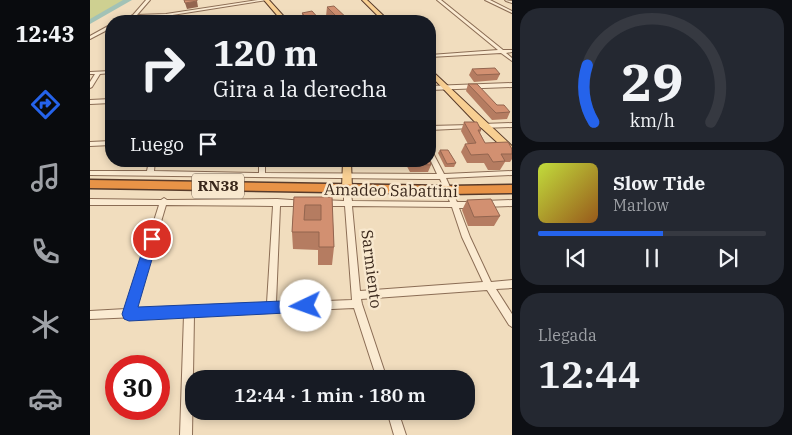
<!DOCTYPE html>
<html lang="es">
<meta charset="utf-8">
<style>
body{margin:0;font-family:"IBM Plex Serif",serif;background:#242831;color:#f1f3f6;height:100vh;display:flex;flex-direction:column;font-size:19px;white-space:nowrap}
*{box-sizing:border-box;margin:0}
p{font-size:16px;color:#9ea1a6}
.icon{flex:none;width:28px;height:28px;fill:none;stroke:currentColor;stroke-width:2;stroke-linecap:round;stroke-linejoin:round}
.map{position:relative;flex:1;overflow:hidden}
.drawer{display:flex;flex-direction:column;gap:8px;padding:8px;background:#0d0f14;width:280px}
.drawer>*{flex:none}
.banner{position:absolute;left:15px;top:15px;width:331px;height:152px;border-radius:20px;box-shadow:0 2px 8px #0003;background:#171b24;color:#f1f3f6;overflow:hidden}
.speed{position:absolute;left:15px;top:355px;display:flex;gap:10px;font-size:25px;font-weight:700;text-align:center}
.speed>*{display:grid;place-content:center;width:65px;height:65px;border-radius:50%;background:#171b24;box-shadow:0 2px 8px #0003;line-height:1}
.speed .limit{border:8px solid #d22;background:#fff;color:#111}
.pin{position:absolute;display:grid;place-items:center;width:42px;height:42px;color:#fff;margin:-21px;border:2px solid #fff;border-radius:50%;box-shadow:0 1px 5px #0007}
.me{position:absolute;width:55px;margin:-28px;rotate:267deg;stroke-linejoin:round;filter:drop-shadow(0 0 4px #0008)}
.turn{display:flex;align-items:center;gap:18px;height:105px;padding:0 25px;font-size:22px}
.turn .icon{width:65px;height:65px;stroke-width:2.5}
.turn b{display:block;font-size:35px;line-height:42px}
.then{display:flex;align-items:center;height:48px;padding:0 25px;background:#0003;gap:10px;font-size:19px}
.big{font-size:38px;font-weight:600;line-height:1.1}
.drawer .card{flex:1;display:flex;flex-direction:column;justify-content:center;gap:8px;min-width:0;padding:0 18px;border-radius:20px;background:#242831}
.drawer .dial{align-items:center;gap:0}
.dial svg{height:130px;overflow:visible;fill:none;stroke:#363941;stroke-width:7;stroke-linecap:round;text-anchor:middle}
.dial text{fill:#f1f3f6;stroke:none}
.song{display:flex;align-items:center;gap:15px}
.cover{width:60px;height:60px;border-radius:8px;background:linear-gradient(135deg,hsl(70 70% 55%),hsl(30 70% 35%))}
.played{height:5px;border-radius:2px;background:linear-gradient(90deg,#2563eb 55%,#363941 55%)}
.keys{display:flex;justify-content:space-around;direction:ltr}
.trip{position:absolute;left:95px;top:370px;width:290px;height:50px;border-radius:20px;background:#171b24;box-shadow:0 2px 8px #0003;font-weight:600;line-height:50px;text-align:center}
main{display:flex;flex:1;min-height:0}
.tabs{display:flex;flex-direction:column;width:90px;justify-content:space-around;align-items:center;background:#090b0e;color:#9ea1a6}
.tabs .icon{width:35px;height:35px}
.tabs .selected{color:#2563eb}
.tabs b{font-size:22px;color:#f1f3f6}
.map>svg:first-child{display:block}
</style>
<main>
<nav class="tabs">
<b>12:43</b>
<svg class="icon selected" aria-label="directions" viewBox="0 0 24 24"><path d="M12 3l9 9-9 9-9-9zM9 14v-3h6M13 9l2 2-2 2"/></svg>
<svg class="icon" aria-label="music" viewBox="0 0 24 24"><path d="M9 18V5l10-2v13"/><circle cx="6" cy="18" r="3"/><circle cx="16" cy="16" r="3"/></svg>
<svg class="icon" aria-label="phone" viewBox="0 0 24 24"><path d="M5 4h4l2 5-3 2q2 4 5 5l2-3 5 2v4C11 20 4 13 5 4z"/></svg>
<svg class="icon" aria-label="climate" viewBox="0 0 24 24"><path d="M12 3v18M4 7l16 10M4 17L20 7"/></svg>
<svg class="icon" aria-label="car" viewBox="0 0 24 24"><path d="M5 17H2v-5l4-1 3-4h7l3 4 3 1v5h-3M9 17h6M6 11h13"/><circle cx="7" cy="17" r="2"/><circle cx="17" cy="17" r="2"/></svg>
</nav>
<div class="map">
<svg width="422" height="435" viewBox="0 0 422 435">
<rect width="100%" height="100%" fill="#f1ddbe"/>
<!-- green -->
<path fill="#ced091" d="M0 0H38L0 22Z"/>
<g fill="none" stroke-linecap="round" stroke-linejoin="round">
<!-- river -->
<path fill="#a2c2b6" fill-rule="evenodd" d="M33 0H42L0 24V19Z"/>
<defs>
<path id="minor" d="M56 0H60L47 15 76 14 168 0H177L76 16 45 17 37 21H32L43 15Z
M347 0H351L413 50H422V52L416 53 422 58V61L411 53 340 57V55L408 50Z
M395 0H400L422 11V13Z
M415 0 422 1V3L416 1Z
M20 25H21V28L0 39V36Z
M21 71V73L10 74 2 87 0 88V82L5 74H0V72Z
M422 83V87L340 90V86Z
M21 99V103L0 104V100Z
M422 123V127L392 128 389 126 392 124Z
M380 125 383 127 382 128 340 130V126Z
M21 141V145L0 146V142Z
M340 151 343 153 354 174 422 171V175L356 178 367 202H383L387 205 383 208H369L380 237 401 282 422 280V288L406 289 422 314V327L419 325 397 290 271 299 272 304 297 379H287L264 308 104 315 102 435H90L94 315 0 319V311L36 309 69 205H0V199L71 200 74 198 77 200 187 199 216 201 217 203 216 205 213 206H190L186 303 262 300 255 206H232L228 203 232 200 254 201V188L255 186 257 185 260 188 262 201 360 202 350 179H332L0 175V171H57L59 161H65L64 171 169 173V161H175V173L347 174 340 159ZM76 205 183 206 177 303 45 309ZM262 206 362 207 372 237 393 282 270 291Z
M422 200V206L394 207 390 204 394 201Z
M297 411H308L316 435H304Z"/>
<path id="major" d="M174 0H179L198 21H192Z
M272 0H277L299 21H293Z
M340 69 422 146V154L419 153 385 122 340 75Z
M253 161H261L262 188 257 191 252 188Z"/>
<path id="highway" d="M0 180 359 186 422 185V193L359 194 0 188Z"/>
</defs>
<!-- minor casing -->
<use href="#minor" stroke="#8b6d55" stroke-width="2"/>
<!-- major casing -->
<use href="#major" stroke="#583b2a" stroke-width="2"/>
<!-- highway casing -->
<use href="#highway" stroke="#583b2a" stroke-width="3"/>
<!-- minor -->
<use href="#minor" fill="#fbebd2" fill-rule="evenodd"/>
<!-- major -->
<use href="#major" fill="#f8cf92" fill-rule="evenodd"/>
<!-- highway -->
<use href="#highway" fill="#e89347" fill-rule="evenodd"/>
</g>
<!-- wall -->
<path fill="#b57c61" d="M237 7 260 21H241L236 16Z
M212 13 231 21H212Z
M382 69 410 74 407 80 384 82 379 75Z
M378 84 407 105 420 112 417 119 402 120 376 91Z
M374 122 391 130 390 133 395 143 422 149V159L420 162H415L410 170H398L394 163H377L371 152 375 144H378L371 131Z
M350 150 366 163 364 167H355L348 153Z
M314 161H340L341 165 338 172H320Z
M204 197H242L244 247 242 265H228V250L203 249 202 232Z
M377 200 410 216 404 226H378L372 210Z"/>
<!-- shaded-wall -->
<path fill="#93654f" d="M107 1 108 7 97 9 95 3Z"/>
<!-- building -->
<path fill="#d29071" stroke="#93654f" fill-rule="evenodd" d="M94 0H107V1L95 3Z
M244 6 260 21H251L237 7Z
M222 11 231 21H219L212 13Z
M405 68 410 74 387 75 382 69Z
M378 84H387L407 105H414L420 112 406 113Z
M374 122H387L391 130H388L395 143 418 142 422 149V154H411L415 161 403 162 398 154 381 155 375 144 386 143Z
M350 150H358L366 163 357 164Z
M320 161H340L341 165 322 164Z
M204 197H242L244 247H229V232H202ZM215 205H231V220H214Z
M401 199 410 216 384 217 377 200Z"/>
<!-- route -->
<path fill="#2563eb" stroke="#184099" d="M62 234 66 235 68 239 48 307 216 300 220 301 222 306 220 311 216 312 39 321 34 319 32 314 56 239 58 235Z"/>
<g text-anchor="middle" stroke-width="5" stroke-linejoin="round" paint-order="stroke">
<!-- shield labels -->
<rect fill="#f8e8ce" stroke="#726151" stroke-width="1" x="102" y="173.5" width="52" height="25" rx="4"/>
<g font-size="15" font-weight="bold" fill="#39271b">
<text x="128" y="191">RN38</text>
</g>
<!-- street labels -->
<g font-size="16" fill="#39271b" stroke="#f8e8ce">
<text transform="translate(301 190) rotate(1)" y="6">Amadeo Sabattini</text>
<text transform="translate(282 269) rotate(83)" y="6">Sarmiento</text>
</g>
</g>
</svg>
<div class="speed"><div class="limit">30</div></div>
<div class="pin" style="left:62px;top:239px;background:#d93025"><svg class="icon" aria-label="arrive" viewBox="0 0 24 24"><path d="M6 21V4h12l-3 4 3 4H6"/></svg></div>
<svg class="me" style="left:216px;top:306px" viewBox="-20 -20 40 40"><circle r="19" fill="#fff"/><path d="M0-13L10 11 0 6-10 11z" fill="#2563eb"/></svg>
<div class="trip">12:44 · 1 min · 180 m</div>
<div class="banner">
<div class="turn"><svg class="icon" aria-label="right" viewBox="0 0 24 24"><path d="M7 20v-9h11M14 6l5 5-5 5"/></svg><div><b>120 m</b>Gira a la derecha</div></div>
<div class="then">Luego<svg class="icon" aria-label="arrive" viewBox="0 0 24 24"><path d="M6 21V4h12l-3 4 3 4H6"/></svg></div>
</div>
</div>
<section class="drawer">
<div class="card dial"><svg viewBox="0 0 100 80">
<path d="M14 69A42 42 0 1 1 86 69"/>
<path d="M14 69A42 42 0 0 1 10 34" stroke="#2563eb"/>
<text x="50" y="56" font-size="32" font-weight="700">29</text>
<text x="50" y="72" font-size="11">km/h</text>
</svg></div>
<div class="card">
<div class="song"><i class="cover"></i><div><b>Slow Tide</b><p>Marlow</p></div></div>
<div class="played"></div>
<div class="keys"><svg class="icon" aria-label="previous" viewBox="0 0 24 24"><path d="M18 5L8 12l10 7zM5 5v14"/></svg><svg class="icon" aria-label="pause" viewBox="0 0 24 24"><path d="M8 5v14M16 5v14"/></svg><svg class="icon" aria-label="next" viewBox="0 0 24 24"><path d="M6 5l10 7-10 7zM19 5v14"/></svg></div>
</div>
<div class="card"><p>Llegada</p><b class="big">12:44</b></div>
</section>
</main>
